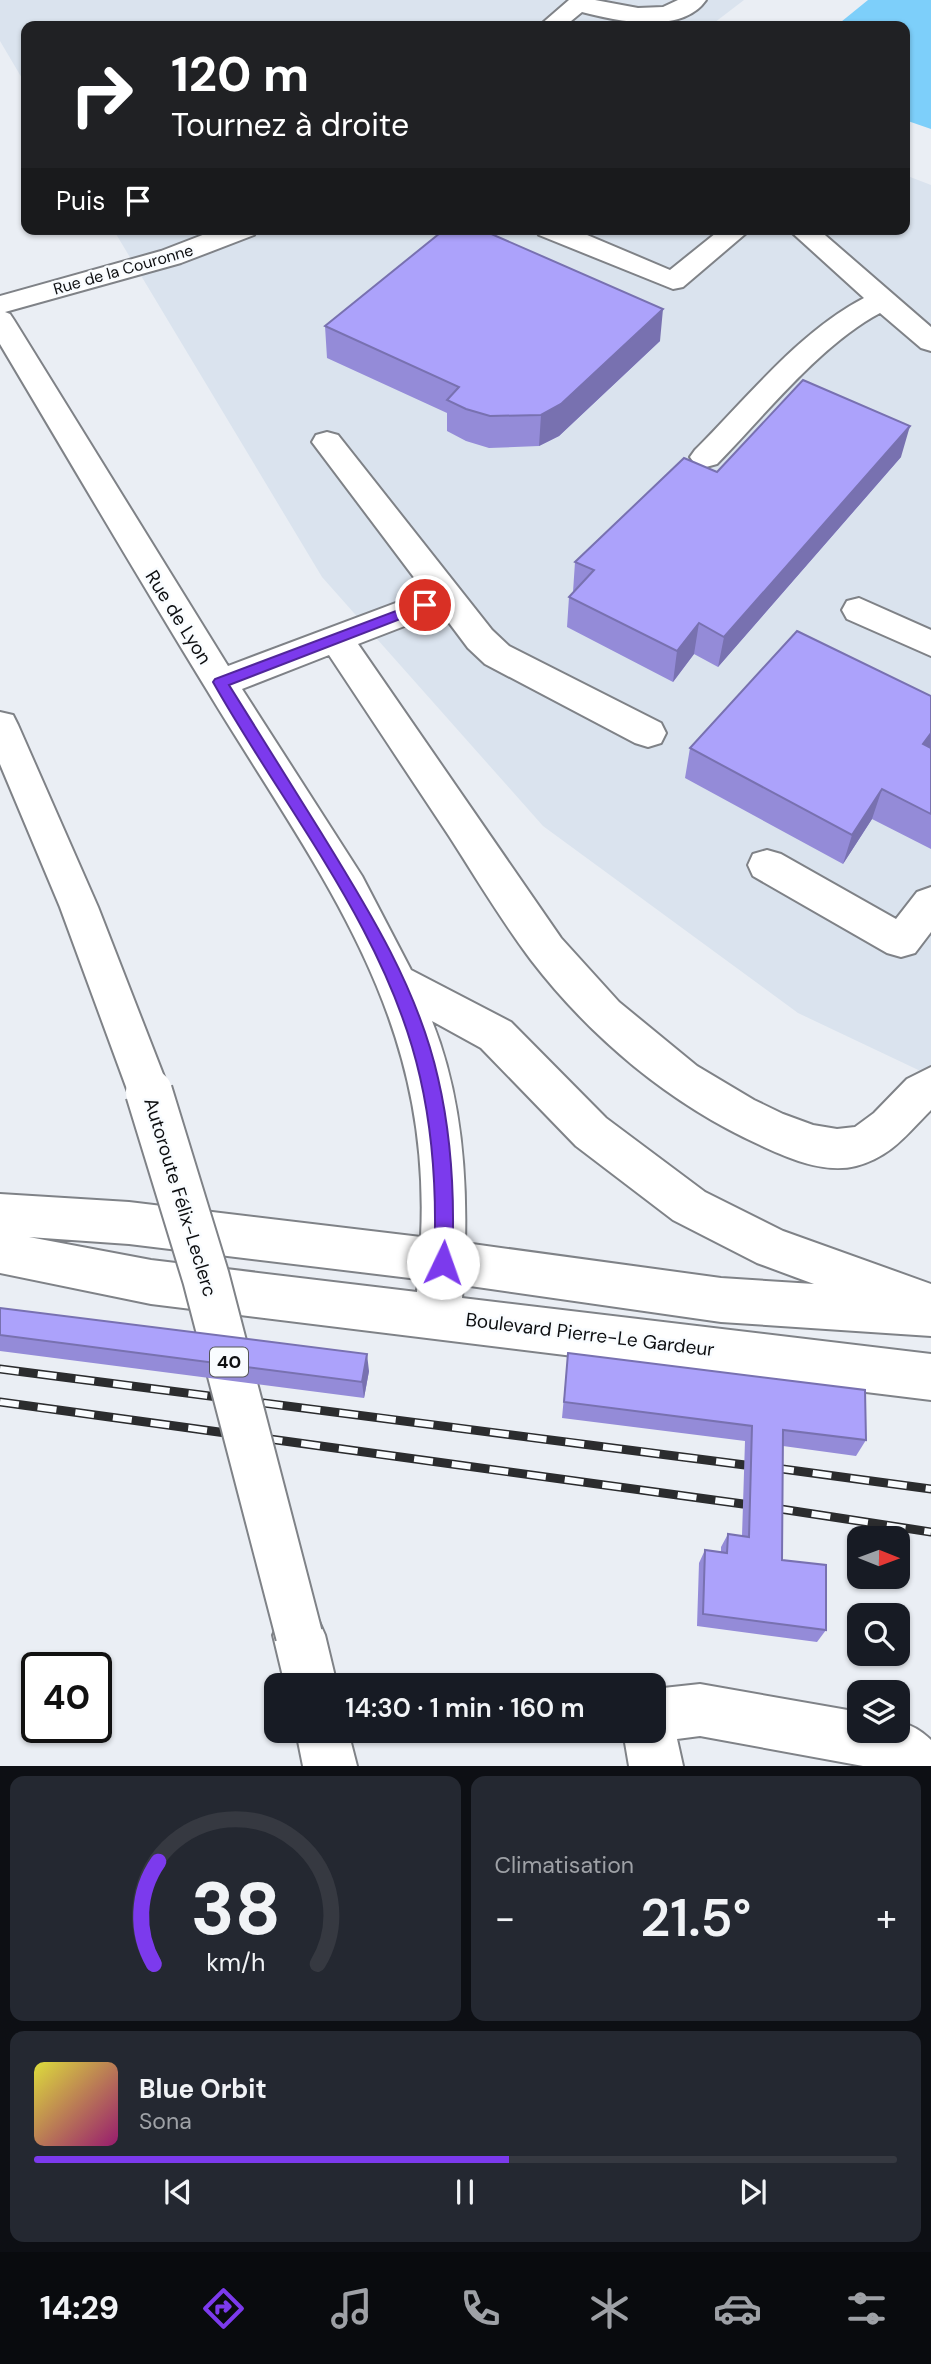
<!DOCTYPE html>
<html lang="fr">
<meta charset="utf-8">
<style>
body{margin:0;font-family:"DM Sans",sans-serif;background:#242831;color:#f1f3f6;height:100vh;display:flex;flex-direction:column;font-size:26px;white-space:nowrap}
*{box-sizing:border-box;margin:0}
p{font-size:23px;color:#9ea1a6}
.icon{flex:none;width:38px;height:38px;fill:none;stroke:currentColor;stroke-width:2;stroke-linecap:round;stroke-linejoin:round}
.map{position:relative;height:1766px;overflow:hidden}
.drawer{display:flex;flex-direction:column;gap:10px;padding:10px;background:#0d0f14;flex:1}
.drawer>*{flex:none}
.guide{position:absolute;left:21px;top:21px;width:889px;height:214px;border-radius:14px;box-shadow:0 2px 5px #0004;background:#202124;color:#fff;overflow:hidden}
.needle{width:46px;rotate:91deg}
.controls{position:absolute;left:847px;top:1526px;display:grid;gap:14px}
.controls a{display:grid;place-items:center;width:63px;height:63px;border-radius:14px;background:#171b24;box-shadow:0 2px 5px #0004;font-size:35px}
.speed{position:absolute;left:21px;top:1652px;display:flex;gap:14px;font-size:35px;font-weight:700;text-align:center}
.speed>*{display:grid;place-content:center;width:91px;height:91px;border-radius:50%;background:#171b24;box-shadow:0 2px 5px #0004;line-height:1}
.speed .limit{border:4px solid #111;border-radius:10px;background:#fff;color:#111}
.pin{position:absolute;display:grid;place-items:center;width:60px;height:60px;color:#fff;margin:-30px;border:4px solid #fff;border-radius:50%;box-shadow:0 2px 7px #0007}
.me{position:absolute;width:77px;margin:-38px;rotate:3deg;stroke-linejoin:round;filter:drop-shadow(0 0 5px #0008)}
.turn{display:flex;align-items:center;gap:24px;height:147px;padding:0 35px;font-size:32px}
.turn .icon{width:91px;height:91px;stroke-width:2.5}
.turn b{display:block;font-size:49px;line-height:60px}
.then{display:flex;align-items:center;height:66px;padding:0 35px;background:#0003;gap:14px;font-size:26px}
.big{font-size:52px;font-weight:600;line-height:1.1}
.drawer .tile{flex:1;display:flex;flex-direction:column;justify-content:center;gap:10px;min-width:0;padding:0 24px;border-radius:14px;background:#242831}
.drawer .dial{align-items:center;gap:0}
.dial svg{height:182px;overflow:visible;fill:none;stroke:#363941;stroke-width:7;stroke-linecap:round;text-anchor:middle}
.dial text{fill:#f1f3f6;stroke:none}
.song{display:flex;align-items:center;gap:21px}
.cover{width:84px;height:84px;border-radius:10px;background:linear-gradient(135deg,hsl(60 70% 55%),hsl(320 70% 35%))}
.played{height:7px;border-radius:4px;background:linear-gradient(90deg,#7c3aed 55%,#363941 55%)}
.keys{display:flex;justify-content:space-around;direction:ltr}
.heat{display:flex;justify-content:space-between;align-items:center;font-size:38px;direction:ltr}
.drawer .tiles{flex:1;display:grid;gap:10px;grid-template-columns:1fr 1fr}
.tile:last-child{grid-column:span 2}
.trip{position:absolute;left:264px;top:1673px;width:402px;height:70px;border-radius:14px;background:#171b24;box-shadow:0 2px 5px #0004;font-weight:600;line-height:70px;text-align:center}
.menu{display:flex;height:112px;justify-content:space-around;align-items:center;background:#090b0e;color:#9ea1a6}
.menu .icon{width:49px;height:49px}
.menu .selected{color:#7c3aed}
.menu b{font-size:32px;color:#f1f3f6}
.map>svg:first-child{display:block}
</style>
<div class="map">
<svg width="931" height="1766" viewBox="0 0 931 1766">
<rect width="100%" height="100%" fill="#eaeef4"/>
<!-- built -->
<path fill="#dae3ee" d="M0 0H744L710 26H26V85L0 41Z
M905 175 931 185V1076L798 1013 543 826 322 577 113 229H905Z"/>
<!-- water -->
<path fill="#7dcffa" d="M868 0H931V129L905 120V26H836Z"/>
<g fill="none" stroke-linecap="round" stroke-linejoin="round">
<defs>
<path id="minor" d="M569 0H595L638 8 663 7 678 0H706C682 35 616 21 582 12L565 26H539Z
M218 229H257L254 235 181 263 5 312 10 314 14 320 228 666 425 592 312 442 316 435 327 432 338 435 492 630 509 646 661 723 666 733 661 743 648 747 635 743 485 664 468 648 441 612 358 644 561 938 619 1002 697 1066 754 1100 783 1114 813 1125 837 1129 855 1127 874 1113 907 1079 931 1067V1110C907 1134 891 1157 856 1166 824 1174 788 1158 760 1145 670 1104 591 1038 531 960 501 920 476 878 449 836 409 776 369 715 329 655L242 689 362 876 411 970 511 1022 606 1118 705 1192 783 1231 931 1284V1336L721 1322 463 1285 462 1298 931 1354V1400L151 1304 0 1273V1194L129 1202 421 1237C432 1011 317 872 207 690 137 576 69 460 0 344V296L161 251ZM432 1021 481 1048 576 1146 673 1220 757 1263 814 1284 721 1278 465 1243C467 1168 460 1091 432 1021ZM29 1237 129 1244 418 1279 417 1292 151 1260Z
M536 229H573L670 270 721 229H751L683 287 673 289 539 235Z
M788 229H818L931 327V351L921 348 880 313C821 344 764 416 717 464L706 467 695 464 690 457 695 450C747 398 799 332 864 298Z
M859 598 931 630V656L847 619 842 610 847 601Z
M767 850 781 854 896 919 917 892 931 887V932L915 953 901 957 887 953 753 876 748 865 753 854Z
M700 1684 859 1712V1731H898V1721C911 1725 921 1730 931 1740V1766H863L700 1736 677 1739 683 1766H629L623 1731H654V1689Z"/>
<path id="highway" d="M0 712 13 715 18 725 98 907 170 1092 164 1105 149 1111 134 1105 128 1092 60 907 0 764Z
M299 1609 317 1617 325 1635 337 1685H285L273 1635 281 1617Z
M296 1731H348L357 1766H303Z"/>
</defs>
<!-- minor casing -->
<use href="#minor" stroke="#7f8287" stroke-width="4"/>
<!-- highway casing -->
<use href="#highway" stroke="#7f8287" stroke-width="4"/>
<!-- minor -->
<use href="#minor" fill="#fff" fill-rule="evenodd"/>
<!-- highway -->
<use href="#highway" fill="#fff" fill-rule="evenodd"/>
<defs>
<path id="rail" d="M0 1369 745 1465
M0 1402 743 1504
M775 1468 931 1489
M774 1508 931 1532"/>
</defs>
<!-- rail casing -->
<use href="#rail" stroke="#2b2c2e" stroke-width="9"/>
<!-- rail -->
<use href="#rail" stroke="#f9fcff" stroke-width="6" stroke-dasharray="19" stroke-linecap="butt"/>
<defs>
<path id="highway-bridge" d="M149 1092 206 1278 299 1635"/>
</defs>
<!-- highway-bridge casing -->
<use href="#highway-bridge" stroke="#7f8287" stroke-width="50" stroke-linecap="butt"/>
<!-- highway-bridge -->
<use href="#highway-bridge" stroke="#fff" stroke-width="46"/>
</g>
<!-- wall -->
<path fill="#948bd8" d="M325 326 660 341 559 436 539 446 489 448 466 441 447 431V413L327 358Z
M901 457 718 667 694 654 673 682 567 627 569 597 573 592 575 562 717 472Z
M931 696V849L872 819 843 864 685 778 690 748Z
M0 1308 369 1371 364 1398 0 1351Z
M568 1353 866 1440 856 1456 783 1446 782 1560 826 1630 817 1642 697 1626 699 1563 705 1550 721 1552V1547L728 1534 742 1536 745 1441 562 1418Z"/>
<!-- shaded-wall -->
<path fill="#7871b0" d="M663 309 660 341 559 436 539 446 541 415Z
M910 426 901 457 718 667 724 637Z
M699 623 694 654 673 682 677 651Z
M931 733V749L923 744Z
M882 789 872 819 843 864 852 835Z
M367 1354 369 1371 364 1398 362 1382Z"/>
<!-- building -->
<path fill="#aca2fb" stroke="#7871b0" stroke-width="2" d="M445 229H480L663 309 561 404 541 415 490 416 466 409 447 400 459 387 325 326Z
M803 380 910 426 724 637 699 623 677 651 569 597 594 570 575 562 684 458 717 472Z
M797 631 931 696V733L923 744 931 748V814L882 789 852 835 690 748Z
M0 1308 367 1354 362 1382 0 1335Z
M568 1353 865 1390 866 1440 783 1430 782 1560 826 1565V1630L703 1614 705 1550 727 1553 728 1534 749 1537 752 1426 564 1402Z"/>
<!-- route -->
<path fill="#7c3aed" stroke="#51269a" stroke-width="2" d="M425 600 432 605 429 608 229 685C260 735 291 784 322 834 369 910 418 989 438 1078 452 1138 455 1201 452 1263L450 1269 443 1271 437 1269 434 1263C437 1201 434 1138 420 1077 387 931 285 810 213 682L215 679Z"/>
<g text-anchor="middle" stroke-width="5" stroke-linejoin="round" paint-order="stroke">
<!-- far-street labels -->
<g font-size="16" fill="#0e0f11" stroke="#f9fcff">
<text transform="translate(123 269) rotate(-16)" y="6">Rue de la Couronne</text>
</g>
<!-- shield labels -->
<rect fill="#f9fcff" stroke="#545658" stroke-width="2" x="210" y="1347.5" width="38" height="29" rx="5"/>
<g font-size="18" font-weight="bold" fill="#0e0f11">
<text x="229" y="1368">40</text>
</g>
<!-- street labels -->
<g font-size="19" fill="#0e0f11" stroke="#f9fcff">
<text transform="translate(179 617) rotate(58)" y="7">Rue de Lyon</text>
<text transform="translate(181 1197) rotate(73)" y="7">Autoroute Félix-Leclerc</text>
<text transform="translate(590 1334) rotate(7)" y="7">Boulevard Pierre-Le Gardeur</text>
</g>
</g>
</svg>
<div class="controls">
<a><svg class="needle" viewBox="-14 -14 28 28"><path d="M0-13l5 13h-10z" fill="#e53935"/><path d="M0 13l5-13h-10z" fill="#9ea1a6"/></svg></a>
<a><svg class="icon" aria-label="search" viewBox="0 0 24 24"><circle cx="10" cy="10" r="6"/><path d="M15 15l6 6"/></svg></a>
<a><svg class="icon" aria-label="layers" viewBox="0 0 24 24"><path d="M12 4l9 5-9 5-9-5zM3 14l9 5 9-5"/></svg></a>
</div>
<div class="speed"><div class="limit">40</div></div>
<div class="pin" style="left:425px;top:605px;background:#d93025"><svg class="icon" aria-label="arrive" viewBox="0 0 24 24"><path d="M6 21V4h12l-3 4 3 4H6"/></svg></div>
<svg class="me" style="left:443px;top:1263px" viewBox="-20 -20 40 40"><circle r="19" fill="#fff"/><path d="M0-13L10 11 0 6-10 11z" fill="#7c3aed"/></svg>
<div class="trip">14:30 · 1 min · 160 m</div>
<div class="guide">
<div class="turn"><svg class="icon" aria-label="right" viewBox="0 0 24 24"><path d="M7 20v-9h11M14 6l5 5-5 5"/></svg><div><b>120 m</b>Tournez à droite</div></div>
<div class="then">Puis<svg class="icon" aria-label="arrive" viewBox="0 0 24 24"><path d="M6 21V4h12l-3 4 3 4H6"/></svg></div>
</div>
</div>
<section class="drawer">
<div class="tiles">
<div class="tile dial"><svg viewBox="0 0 100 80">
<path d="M14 69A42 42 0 1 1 86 69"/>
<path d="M14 69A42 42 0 0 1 16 24" stroke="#7c3aed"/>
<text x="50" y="56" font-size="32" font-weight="700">38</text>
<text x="50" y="72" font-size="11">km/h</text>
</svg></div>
<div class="tile"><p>Climatisation</p>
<div class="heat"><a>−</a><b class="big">21.5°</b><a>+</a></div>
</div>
<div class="tile">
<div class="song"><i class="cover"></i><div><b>Blue Orbit</b><p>Sona</p></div></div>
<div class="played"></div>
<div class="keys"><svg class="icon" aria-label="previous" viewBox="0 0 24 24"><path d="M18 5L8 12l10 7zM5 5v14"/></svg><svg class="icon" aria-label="pause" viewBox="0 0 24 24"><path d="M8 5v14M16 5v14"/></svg><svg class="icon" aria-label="next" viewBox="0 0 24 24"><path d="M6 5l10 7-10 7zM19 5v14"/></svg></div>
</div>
</div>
</section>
<nav class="menu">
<b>14:29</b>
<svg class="icon selected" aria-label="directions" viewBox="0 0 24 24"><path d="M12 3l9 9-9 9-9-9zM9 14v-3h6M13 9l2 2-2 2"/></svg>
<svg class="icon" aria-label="music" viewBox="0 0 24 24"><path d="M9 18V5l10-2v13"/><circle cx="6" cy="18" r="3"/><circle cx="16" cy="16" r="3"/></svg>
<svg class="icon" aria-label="phone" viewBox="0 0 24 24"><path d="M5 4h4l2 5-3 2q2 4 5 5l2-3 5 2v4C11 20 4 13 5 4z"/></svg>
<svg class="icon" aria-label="climate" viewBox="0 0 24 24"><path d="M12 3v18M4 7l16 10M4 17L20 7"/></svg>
<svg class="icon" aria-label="car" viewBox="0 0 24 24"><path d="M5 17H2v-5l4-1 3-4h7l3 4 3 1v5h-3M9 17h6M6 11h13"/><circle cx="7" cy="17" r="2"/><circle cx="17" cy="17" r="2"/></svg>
<svg class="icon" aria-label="filters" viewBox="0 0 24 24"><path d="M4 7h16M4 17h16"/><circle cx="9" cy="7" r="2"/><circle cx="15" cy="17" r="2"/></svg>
</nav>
